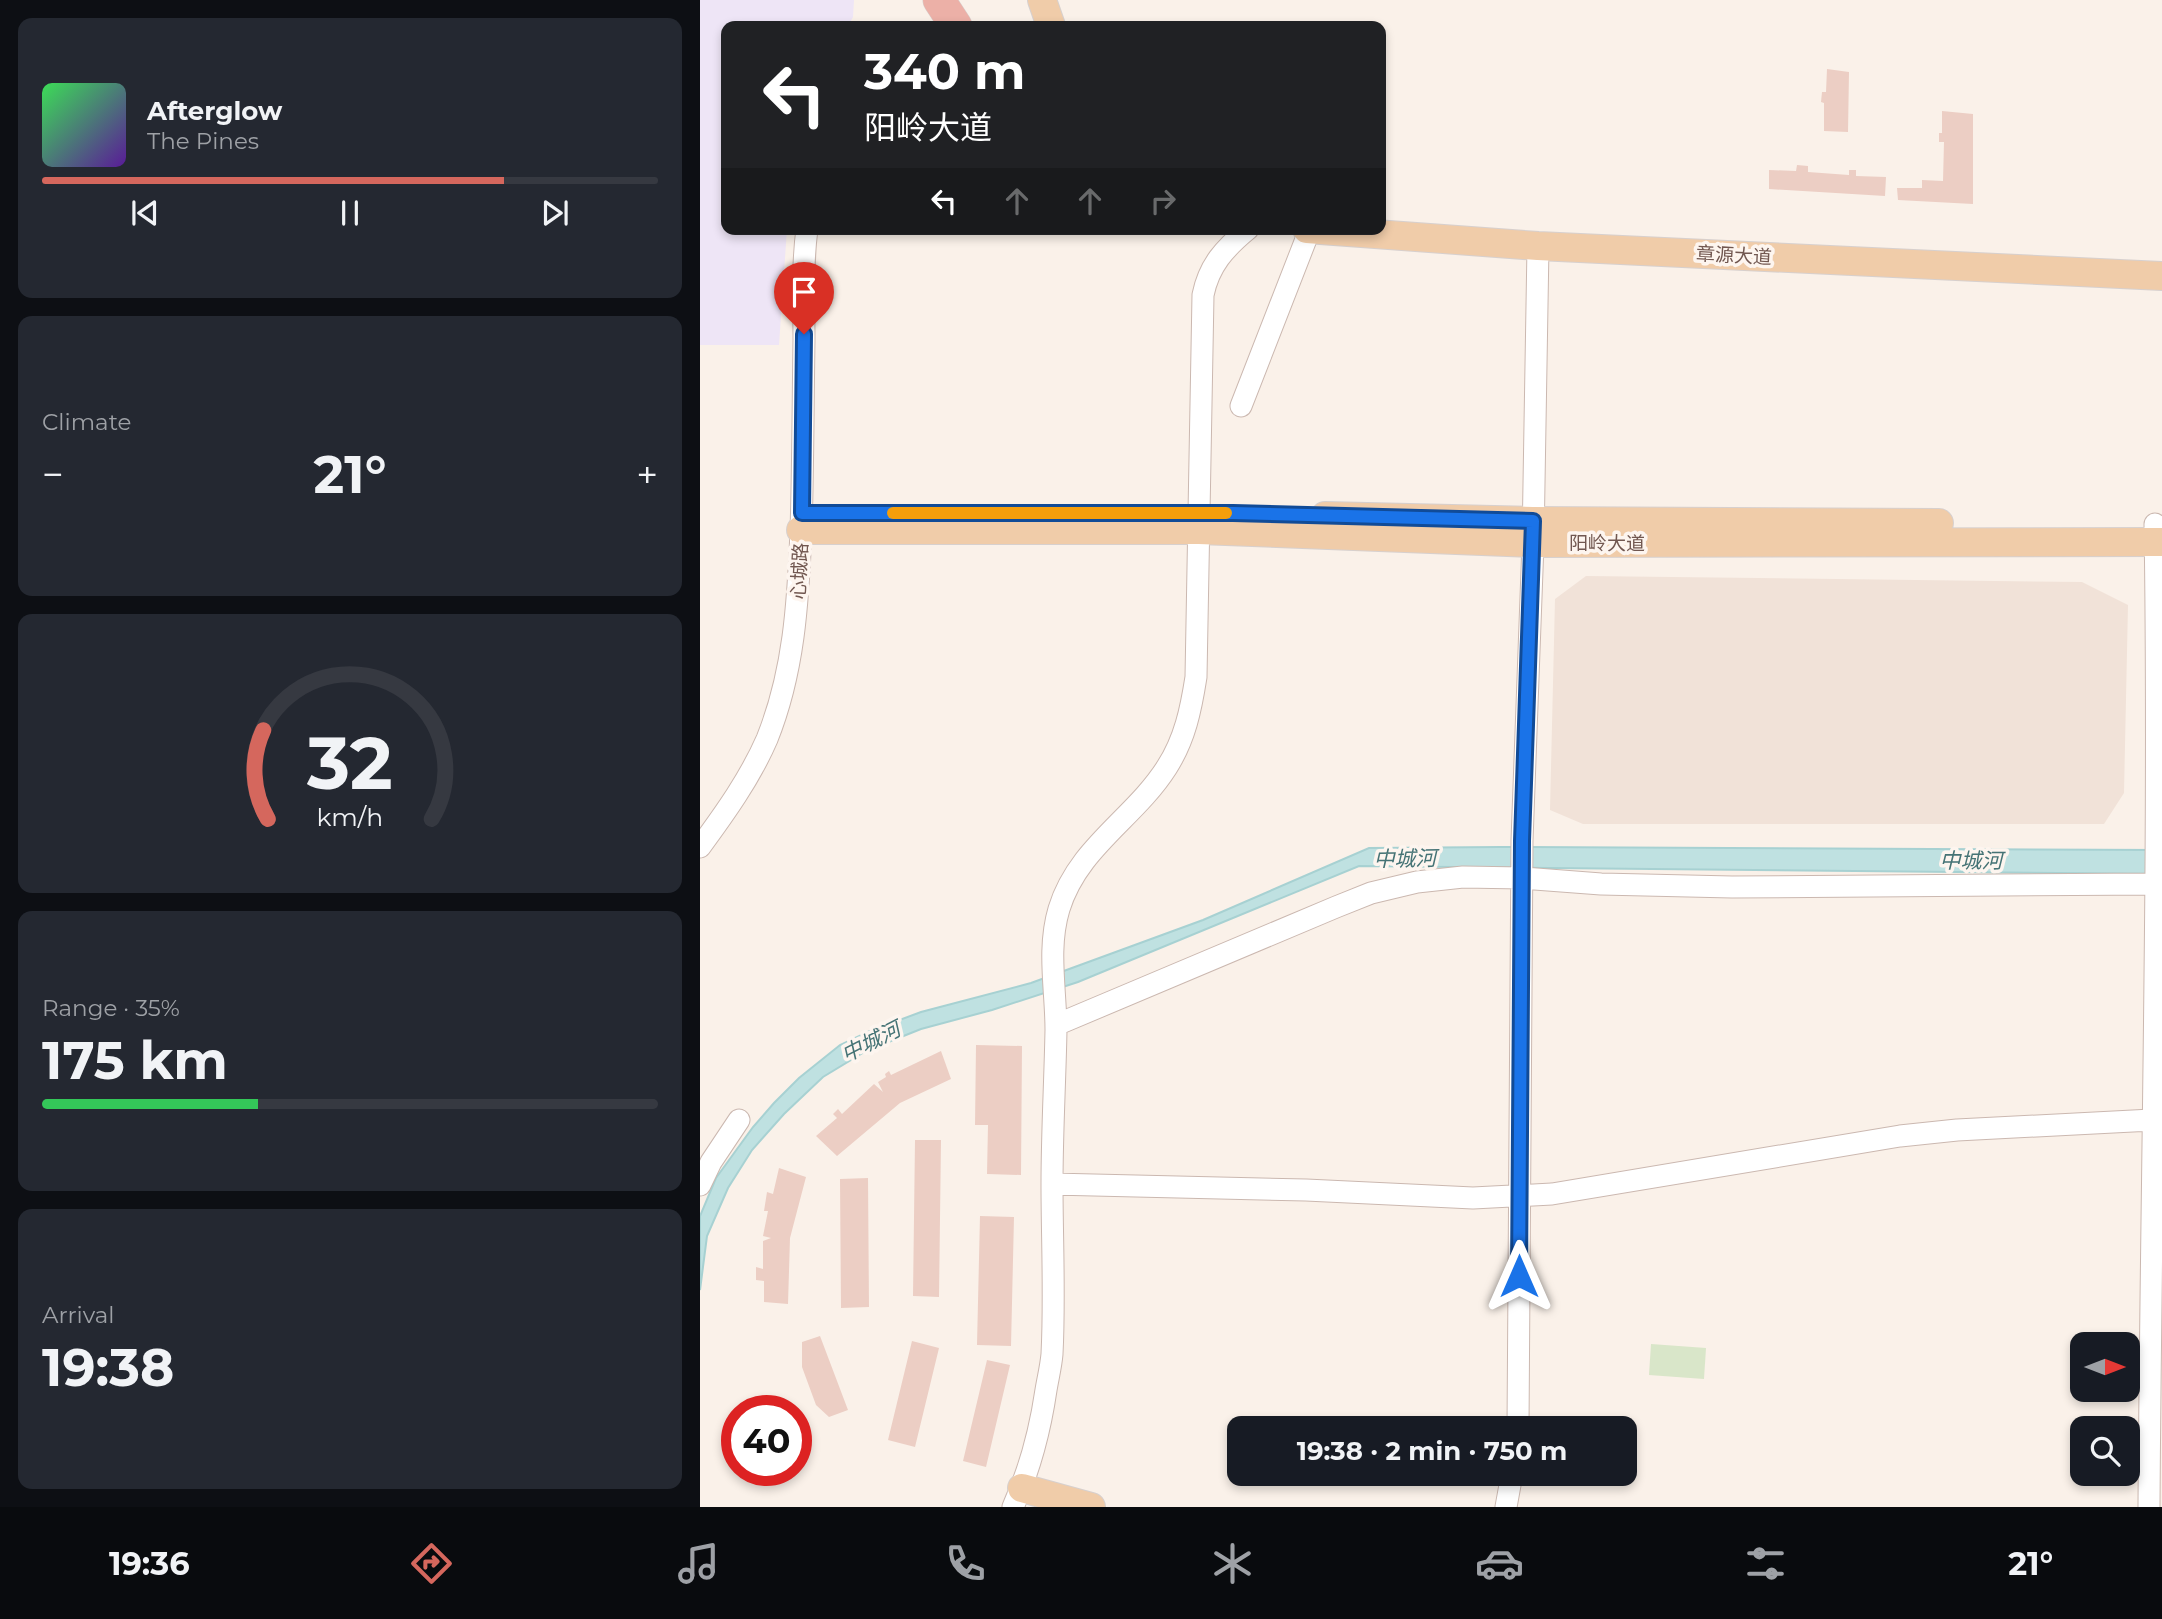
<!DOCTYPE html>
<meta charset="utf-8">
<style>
body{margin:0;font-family:Montserrat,"Noto Sans SC",sans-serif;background:#242831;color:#f1f3f6;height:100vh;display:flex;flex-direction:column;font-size:26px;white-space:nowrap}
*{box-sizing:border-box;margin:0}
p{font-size:23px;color:#9ea1a6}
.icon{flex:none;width:38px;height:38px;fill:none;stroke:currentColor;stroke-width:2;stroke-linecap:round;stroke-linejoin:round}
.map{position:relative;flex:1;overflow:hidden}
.details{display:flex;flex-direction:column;gap:18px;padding:18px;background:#0d0f14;width:700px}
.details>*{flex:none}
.banner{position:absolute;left:21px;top:21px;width:665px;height:214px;border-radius:14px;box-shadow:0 4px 10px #0003;background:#202124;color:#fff;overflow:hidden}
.needle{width:46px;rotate:90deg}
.fabs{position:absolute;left:1370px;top:1332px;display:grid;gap:14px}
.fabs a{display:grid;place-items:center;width:70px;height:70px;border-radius:14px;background:#171b24;box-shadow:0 4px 10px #0003;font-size:35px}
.speed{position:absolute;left:21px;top:1395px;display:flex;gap:14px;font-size:35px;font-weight:700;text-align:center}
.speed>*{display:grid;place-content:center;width:91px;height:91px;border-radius:50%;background:#171b24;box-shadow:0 4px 10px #0003;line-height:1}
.speed .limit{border:10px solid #d22;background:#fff;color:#111}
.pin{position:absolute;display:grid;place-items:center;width:60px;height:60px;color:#fff;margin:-72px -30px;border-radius:50% 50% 50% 0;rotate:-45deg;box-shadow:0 0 7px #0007}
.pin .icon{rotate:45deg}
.me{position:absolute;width:77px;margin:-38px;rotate:0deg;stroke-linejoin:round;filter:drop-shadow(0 0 5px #0008)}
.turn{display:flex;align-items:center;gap:24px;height:147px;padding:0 28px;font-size:32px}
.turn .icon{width:91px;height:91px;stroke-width:2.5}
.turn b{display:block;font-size:49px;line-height:60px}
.lanes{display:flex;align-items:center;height:66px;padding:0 28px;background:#0003;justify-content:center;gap:35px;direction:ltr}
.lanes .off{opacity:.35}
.big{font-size:52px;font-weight:700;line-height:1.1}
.details .tile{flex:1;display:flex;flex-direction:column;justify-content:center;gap:10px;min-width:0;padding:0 24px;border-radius:14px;background:#242831}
.details .dial{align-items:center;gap:0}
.dial svg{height:182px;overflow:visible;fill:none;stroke:#363941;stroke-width:7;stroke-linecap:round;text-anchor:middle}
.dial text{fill:#f1f3f6;stroke:none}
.song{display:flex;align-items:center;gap:21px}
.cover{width:84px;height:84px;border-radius:10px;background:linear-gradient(135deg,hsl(130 70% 55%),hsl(270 70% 35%))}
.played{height:7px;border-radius:4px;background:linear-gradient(90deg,#d5675d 75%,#363941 75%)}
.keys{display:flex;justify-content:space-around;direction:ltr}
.heat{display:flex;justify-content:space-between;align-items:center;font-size:38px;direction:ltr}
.charge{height:10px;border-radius:5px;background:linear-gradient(90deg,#34c759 35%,#363941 0)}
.trip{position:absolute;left:527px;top:1416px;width:410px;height:70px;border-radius:14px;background:#171b24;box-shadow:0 4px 10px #0003;font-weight:700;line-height:70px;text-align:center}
.tab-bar{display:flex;height:112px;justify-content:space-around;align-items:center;background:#090b0e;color:#9ea1a6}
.tab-bar .icon{width:49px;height:49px}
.tab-bar .on{color:#d5675d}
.tab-bar b{font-size:32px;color:#f1f3f6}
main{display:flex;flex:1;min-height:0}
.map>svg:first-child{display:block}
</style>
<main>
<section class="details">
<div class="tile">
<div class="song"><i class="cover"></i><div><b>Afterglow</b><p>The Pines</p></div></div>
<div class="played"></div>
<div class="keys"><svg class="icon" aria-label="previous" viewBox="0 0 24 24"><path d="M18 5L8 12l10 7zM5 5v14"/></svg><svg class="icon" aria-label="pause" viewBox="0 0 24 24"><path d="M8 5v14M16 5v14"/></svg><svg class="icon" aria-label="next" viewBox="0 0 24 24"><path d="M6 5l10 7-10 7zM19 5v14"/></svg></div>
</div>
<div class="tile"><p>Climate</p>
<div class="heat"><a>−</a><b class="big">21°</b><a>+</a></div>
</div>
<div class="tile dial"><svg viewBox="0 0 100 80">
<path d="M14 69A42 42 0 1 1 86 69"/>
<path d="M14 69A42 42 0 0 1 12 30" stroke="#d5675d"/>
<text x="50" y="56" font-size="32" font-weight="700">32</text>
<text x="50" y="72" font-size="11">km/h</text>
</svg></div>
<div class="tile"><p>Range · 35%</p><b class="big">175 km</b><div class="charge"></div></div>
<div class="tile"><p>Arrival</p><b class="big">19:38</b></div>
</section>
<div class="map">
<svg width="1462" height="1507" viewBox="0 0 1462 1507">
<rect width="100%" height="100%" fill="#faf1e9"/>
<!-- residential -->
<path fill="#f1e2d8" d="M886 576 1382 582 1428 605 1424 793 1404 824H883L850 810 855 599Z"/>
<!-- education -->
<path fill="#eee5f6" d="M0 0H154L153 17 148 26H26V229H87L79 345H0Z"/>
<!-- green -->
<path fill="#d9e6c9" d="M951 1344 1006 1348 1004 1379 949 1375Z"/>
<!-- water -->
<path fill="#bfe1e1" stroke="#a7d1d2" stroke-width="2" d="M800 847 1462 850V874L659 866 378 982 292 1010 221 1029 166 1051 123 1077 84 1114 52 1150 28 1188 7 1236 0 1290V1216L16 1178 53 1127 74 1103 99 1078 140 1045 170 1031 221 1012 331 983 503 920 669 848Z"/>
<!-- building -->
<path fill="#eccec4" d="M1127 69 1149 72 1148 132 1124 131V103L1121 102 1122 92H1126Z
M1242 111 1273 114V204L1198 200 1197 188H1222V180L1243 181 1244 142H1239V133H1242Z
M1097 165 1108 166V172L1149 175V170H1156V176L1186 177 1185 196 1069 189V170L1096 171Z
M276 1045 322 1046 321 1175 287 1174 288 1125H275Z
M241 1051 251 1079 200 1103 137 1156 116 1136 137 1118 133 1114 138 1109 142 1114 174 1084 183 1092 178 1082 186 1077 185 1074 189 1071 191 1075Z
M215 1140H241L239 1297 213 1296Z
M79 1168 106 1177 90 1238 88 1304 64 1302V1281L56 1280V1267L63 1269V1241L71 1238 63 1236 68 1211H64L67 1192 73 1194Z
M168 1178 169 1307 141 1308 140 1179Z
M280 1216 314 1217 311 1346 277 1345Z
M120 1336 148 1410 129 1417 116 1405 102 1367V1342Z
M212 1341 239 1348 215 1447 188 1440Z
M287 1360 310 1365 286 1467 263 1461Z"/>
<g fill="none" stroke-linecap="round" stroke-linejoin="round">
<defs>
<path id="minor" d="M541 406 610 229
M0 847C25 813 50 778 67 739 94 672 98 603 101 531 103 467 103 404 104 340 104 303 102 266 107 229
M356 1025 636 907 671 893 717 882 763 877 822 878 901 884 1032 887 1455 884
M352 1184 606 1190 773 1198 852 1194 1200 1136 1257 1130 1452 1120
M0 1185 11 1162 39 1120
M818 1428 822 841 833 543 838 246
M313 1507C330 1469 340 1431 346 1390 348 1378 351 1366 352 1354 355 1297 352 1240 352 1184 352 1133 355 1082 356 1030 356 990 347 949 359 909 378 847 434 819 467 767 485 739 491 709 496 677L503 295C509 265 525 248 548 229
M806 1507 812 1474
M1449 1507C1451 1179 1460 852 1455 524"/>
<path id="major" d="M342 0 351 26
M607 229 838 246 1462 276
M625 516 833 521 1239 523
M101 530H499L833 543 1462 542
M322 1488 391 1507"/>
<path id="highway" d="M239 0 256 26"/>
</defs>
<!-- minor casing -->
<use href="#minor" stroke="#cbb8b0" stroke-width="23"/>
<!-- major casing -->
<use href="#major" stroke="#d7d0ce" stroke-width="30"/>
<!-- highway casing -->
<use href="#highway" stroke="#d7d0ce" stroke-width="33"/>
<!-- minor -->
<use href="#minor" stroke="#fff" stroke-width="21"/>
<!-- major -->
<use href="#major" stroke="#f0cca9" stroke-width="28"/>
<!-- highway -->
<use href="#highway" stroke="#ecb0a7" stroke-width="32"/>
</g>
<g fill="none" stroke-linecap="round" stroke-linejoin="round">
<defs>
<path id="route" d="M104 334 102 513H533L833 521 822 841 819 1276"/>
</defs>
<!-- route casing -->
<use href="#route" stroke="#114b97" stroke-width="18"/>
<!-- route -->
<use href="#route" stroke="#1a73e8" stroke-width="12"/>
<!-- slow -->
<path stroke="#f59e0b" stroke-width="12" d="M193 513H526"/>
</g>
<g text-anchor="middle" stroke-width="7" stroke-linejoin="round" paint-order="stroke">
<!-- street labels -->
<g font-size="19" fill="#715750" stroke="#fdf5ef">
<text transform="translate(1034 255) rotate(3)" y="7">章源大道</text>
<text x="907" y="550">阳岭大道</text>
<text transform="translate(99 571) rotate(-87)" y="7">心城路</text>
</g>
<!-- water labels -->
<g font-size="21" font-style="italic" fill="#457375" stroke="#fdf5ef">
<text transform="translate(705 859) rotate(-1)" y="7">中城河</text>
<text x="1271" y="868">中城河</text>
<text transform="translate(171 1042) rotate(-27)" y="7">中城河</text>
</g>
</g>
</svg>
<div class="fabs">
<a><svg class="needle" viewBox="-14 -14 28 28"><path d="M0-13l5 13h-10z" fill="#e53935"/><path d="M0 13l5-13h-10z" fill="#9ea1a6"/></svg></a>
<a><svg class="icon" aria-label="search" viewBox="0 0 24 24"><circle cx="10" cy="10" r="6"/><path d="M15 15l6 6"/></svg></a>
</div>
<div class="speed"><div class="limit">40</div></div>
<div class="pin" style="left:104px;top:334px;background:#d93025"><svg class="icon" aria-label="arrive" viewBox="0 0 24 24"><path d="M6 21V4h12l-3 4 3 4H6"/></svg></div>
<svg class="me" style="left:819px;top:1276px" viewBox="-20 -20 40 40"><path d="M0-17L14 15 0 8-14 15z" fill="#1a73e8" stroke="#fff" stroke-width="4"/></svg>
<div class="trip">19:38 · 2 min · 750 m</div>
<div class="banner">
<div class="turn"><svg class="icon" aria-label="left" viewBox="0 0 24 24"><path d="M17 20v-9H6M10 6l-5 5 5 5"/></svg><div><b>340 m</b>阳岭大道</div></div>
<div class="lanes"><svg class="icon" aria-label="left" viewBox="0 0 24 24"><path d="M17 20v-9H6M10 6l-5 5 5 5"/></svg><svg class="icon off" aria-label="ahead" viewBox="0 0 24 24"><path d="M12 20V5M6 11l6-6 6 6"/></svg><svg class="icon off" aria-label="ahead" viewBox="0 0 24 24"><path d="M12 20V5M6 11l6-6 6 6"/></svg><svg class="icon off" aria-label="right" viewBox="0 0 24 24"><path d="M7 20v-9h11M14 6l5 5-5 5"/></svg></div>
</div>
</div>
</main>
<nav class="tab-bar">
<b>19:36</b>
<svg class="icon on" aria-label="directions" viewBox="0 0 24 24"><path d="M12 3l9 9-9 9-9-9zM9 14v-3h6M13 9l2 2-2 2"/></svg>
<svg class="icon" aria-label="music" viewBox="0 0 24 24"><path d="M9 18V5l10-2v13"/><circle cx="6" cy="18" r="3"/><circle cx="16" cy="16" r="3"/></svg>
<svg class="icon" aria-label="phone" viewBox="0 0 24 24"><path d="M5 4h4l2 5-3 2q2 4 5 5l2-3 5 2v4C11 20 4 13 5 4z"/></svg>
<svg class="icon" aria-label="climate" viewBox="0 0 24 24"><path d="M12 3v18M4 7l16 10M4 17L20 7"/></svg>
<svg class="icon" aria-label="car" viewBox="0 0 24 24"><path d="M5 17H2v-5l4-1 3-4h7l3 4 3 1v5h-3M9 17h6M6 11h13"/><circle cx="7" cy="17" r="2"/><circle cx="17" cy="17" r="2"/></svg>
<svg class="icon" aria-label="filters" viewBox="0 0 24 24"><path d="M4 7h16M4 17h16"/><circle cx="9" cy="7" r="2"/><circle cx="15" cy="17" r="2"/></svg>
<b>21°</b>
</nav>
